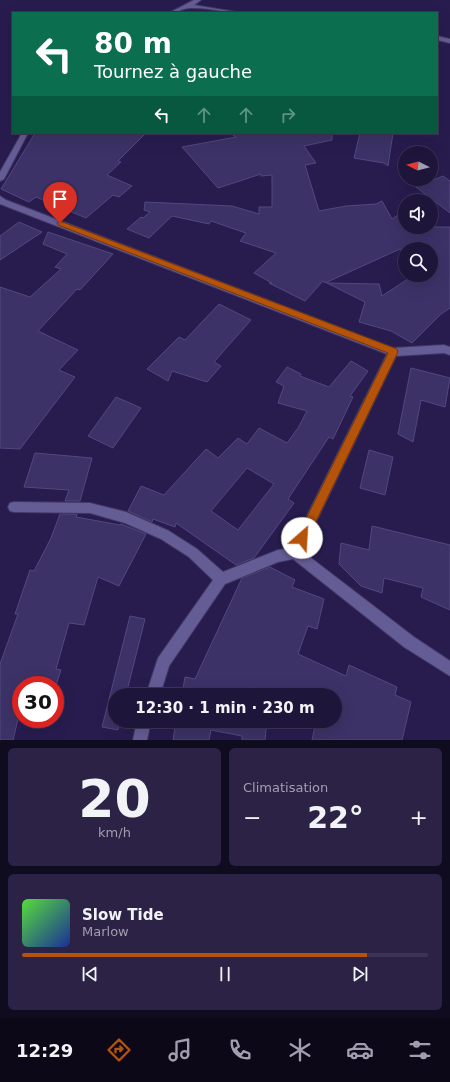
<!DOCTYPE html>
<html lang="fr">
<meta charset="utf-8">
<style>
body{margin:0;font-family:"DejaVu Sans",sans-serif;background:#2b2246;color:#f1f3f6;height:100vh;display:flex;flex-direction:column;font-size:15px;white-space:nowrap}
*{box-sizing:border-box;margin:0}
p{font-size:13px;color:#a19faf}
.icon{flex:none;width:22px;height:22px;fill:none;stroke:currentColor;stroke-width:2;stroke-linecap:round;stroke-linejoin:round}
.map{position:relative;height:740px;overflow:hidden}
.sheet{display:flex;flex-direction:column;gap:8px;padding:8px;background:#100c20;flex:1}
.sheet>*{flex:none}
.top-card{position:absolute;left:12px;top:12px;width:426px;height:122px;border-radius:0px;box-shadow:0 4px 16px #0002,0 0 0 1px #3c3455;background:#0b6e4f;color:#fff;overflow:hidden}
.needle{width:26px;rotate:276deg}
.controls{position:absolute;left:398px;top:146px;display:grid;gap:8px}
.controls a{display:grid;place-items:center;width:40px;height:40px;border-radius:50%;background:#1e153b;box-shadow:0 4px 16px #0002,0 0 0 1px #3c3455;font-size:20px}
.speed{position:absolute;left:12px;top:676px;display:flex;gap:8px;font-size:20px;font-weight:700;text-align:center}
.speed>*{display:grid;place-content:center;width:52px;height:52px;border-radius:50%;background:#1e153b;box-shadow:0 4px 16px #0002,0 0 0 1px #3c3455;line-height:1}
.speed .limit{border:6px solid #d22;background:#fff;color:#111}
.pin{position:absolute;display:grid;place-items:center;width:34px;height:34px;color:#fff;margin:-41px -17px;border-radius:50% 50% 50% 0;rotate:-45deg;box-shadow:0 0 4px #0007}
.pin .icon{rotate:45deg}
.me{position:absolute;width:44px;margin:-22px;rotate:26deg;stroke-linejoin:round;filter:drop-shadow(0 0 3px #0008)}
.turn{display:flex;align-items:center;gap:14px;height:84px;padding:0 16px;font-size:18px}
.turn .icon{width:52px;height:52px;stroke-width:2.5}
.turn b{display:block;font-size:28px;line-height:34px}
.lanes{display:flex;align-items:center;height:38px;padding:0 16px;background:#0003;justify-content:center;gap:20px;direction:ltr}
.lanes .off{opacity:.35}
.big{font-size:30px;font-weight:700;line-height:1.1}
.sheet .widget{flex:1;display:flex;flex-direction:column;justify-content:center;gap:6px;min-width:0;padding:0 14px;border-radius:6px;background:#2b2246}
.sheet .dial{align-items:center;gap:0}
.dial b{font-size:52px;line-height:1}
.song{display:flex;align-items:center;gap:12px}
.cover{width:48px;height:48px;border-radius:6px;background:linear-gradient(135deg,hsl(110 70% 55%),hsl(230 70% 35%))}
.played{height:4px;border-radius:2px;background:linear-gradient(90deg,#b45309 85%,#3c3455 85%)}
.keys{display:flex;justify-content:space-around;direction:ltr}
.heat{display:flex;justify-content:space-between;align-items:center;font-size:22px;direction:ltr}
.sheet .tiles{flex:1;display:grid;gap:8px;grid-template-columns:1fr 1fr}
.widget:last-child{grid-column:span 2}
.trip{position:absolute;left:108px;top:688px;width:234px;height:40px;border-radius:20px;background:#1e153b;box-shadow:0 4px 16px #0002,0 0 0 1px #3c3455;font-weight:700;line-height:40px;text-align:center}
.dock{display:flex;height:64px;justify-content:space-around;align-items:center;background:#0c0818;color:#a19faf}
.dock .icon{width:28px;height:28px}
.dock .current{color:#b45309}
.dock b{font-size:18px;color:#f1f3f6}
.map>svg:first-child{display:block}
</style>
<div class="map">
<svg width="450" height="740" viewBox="0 0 450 740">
<rect width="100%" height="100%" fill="#281c4f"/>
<!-- building -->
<path fill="#3c3267" stroke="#524880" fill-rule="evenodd" d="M35 133H146L118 161 121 162 107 175 132 186 119 197 113 195 86 218 36 197 29 202 1 189Z
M230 133H332V140L304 146 316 163 305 165 319 211 346 206 376 204 382 201 392 219 405 210V227H450V308L441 314 412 343 391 331 359 322 365 302 327 283 379 284 382 296 414 275H431V249H405V253L400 249 325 283 323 281 305 301 269 283H272L254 273 276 253 240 241 246 233 211 221 209 224 172 216 149 238 127 229 141 217 143 218 150 212 144 210 145 202 232 206 259 214V207H272V175L261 176V174L218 188 182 147 236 137Z
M360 133H393L388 166 384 163 354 158Z
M443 176 450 181V213L416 187Z
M19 222 42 232 0 260V236Z
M48 232 113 254 80 290 77 289 38 331 78 350 59 370 75 377 20 449 0 448V287L30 297 61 269 55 267 67 254 43 244Z
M219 304 251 320 214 362 221 366 207 382 172 371 168 381 147 369 179 337 185 340Z
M351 361 368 371 350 396 353 397 333 439 329 437 288 499 294 503 254 558 236 565 176 523 175 527 153 519 152 522 128 511 141 486 164 495 206 449 218 458 238 438 247 444 259 428 287 443 298 428 307 411 278 403 284 386 276 382 287 367 301 374 300 376 329 387ZM247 468 274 484 238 530 211 511Z
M411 368 450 378 445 407 421 400 413 442 398 434Z
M116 397 141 408 113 448 88 436Z
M369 450 393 457 385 495 360 488Z
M35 453 92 458 80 501H65L69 490 24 487Z
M60 514H77L76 517 120 525 121 524 146 534 119 586 98 577 84 625 69 623 56 669 61 670 56 685H21V707L13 740H0V664L18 614H15L30 570 34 571 51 538Z
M372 526 450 545V610L421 597 423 588 384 578 382 593 361 586 339 564 341 543 369 550Z
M270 567 295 580 292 587 324 599 317 629 308 626 298 654 346 676 349 665 397 687 395 695 411 702 402 740H312L316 721H335V695H269L252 687 249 695H182L185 677 195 679 242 578Z
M130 616 145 619 126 695H115V721H120L118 730 102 727Z
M176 721H267L265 740H242V736L211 730 209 740H173Z"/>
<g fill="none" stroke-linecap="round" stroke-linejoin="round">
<defs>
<path id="minor" d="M194 0H201L194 5 242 13C225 13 207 7 191 8 183 8 177 13 169 13Z
M437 36 450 39V43L437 40Z
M22 133H28L4 179 0 181V172Z
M0 196 6 200 393 348 444 345 450 347V355L444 353 396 356 302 551 414 637 450 661V676L404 647 293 559 278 562 225 584 169 666 160 695H146L158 658 213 580 189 557 161 539 125 523 90 513 14 512 10 511 8 507 10 503 14 502 90 503 126 512 169 531 197 549 223 572 278 550 291 548 387 354 0 204Z
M137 721H151L147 740H133Z"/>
</defs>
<!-- minor casing -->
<use href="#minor" stroke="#433763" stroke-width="2"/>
<!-- minor -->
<use href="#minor" fill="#645c95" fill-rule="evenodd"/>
</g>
<!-- route -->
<path fill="#b45309" stroke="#753606" d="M60 221 397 349 398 352 306 542 302 544 298 542 297 538 298 535 388 353 58 225 57 223Z"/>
</svg>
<div class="controls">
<a><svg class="needle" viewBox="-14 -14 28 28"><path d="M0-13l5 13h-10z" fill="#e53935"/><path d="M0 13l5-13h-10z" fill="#a19faf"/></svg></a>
<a><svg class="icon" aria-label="sound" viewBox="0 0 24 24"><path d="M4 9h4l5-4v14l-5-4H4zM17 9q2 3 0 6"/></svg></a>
<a><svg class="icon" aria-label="search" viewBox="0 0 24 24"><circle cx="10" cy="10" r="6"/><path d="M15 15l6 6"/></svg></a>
</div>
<div class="speed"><div class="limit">30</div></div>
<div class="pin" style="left:60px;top:223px;background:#d93025"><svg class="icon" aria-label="arrive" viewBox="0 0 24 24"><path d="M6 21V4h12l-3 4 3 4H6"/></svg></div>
<svg class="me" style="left:302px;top:538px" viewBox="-20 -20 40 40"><circle r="19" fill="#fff"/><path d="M0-13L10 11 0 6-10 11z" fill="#b45309"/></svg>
<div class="trip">12:30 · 1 min · 230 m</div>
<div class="top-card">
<div class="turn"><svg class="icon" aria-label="left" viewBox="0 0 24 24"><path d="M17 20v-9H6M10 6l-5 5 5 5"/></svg><div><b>80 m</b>Tournez à gauche</div></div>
<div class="lanes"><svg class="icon" aria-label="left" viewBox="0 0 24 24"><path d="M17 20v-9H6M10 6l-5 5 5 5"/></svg><svg class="icon off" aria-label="ahead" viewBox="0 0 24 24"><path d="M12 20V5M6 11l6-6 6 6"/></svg><svg class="icon off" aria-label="ahead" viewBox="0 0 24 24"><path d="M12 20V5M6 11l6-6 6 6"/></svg><svg class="icon off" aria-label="right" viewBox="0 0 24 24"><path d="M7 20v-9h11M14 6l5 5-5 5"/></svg></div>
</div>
</div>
<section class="sheet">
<div class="tiles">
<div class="widget dial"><b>20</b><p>km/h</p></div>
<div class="widget"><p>Climatisation</p>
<div class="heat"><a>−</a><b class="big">22°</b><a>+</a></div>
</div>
<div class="widget">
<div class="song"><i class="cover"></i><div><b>Slow Tide</b><p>Marlow</p></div></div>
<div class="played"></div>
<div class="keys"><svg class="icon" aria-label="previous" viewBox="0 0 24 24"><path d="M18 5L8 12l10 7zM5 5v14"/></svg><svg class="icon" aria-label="pause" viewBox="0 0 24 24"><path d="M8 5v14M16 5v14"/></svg><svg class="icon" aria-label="next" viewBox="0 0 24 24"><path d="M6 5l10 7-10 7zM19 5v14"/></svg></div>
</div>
</div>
</section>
<nav class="dock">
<b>12:29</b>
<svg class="icon current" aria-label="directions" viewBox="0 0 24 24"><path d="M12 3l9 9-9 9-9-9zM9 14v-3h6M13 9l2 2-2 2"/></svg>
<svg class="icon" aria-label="music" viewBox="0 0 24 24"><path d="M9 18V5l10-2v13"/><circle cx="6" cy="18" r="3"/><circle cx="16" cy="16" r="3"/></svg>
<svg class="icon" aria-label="phone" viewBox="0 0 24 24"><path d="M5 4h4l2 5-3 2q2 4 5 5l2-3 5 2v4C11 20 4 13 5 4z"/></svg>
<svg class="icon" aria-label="climate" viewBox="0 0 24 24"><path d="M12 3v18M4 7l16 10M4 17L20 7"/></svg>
<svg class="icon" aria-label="car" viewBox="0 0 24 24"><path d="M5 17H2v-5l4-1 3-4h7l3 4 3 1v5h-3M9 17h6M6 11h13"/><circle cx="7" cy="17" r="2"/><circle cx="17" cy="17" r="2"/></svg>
<svg class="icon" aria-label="filters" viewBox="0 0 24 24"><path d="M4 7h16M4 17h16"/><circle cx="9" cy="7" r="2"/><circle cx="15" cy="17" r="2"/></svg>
</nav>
